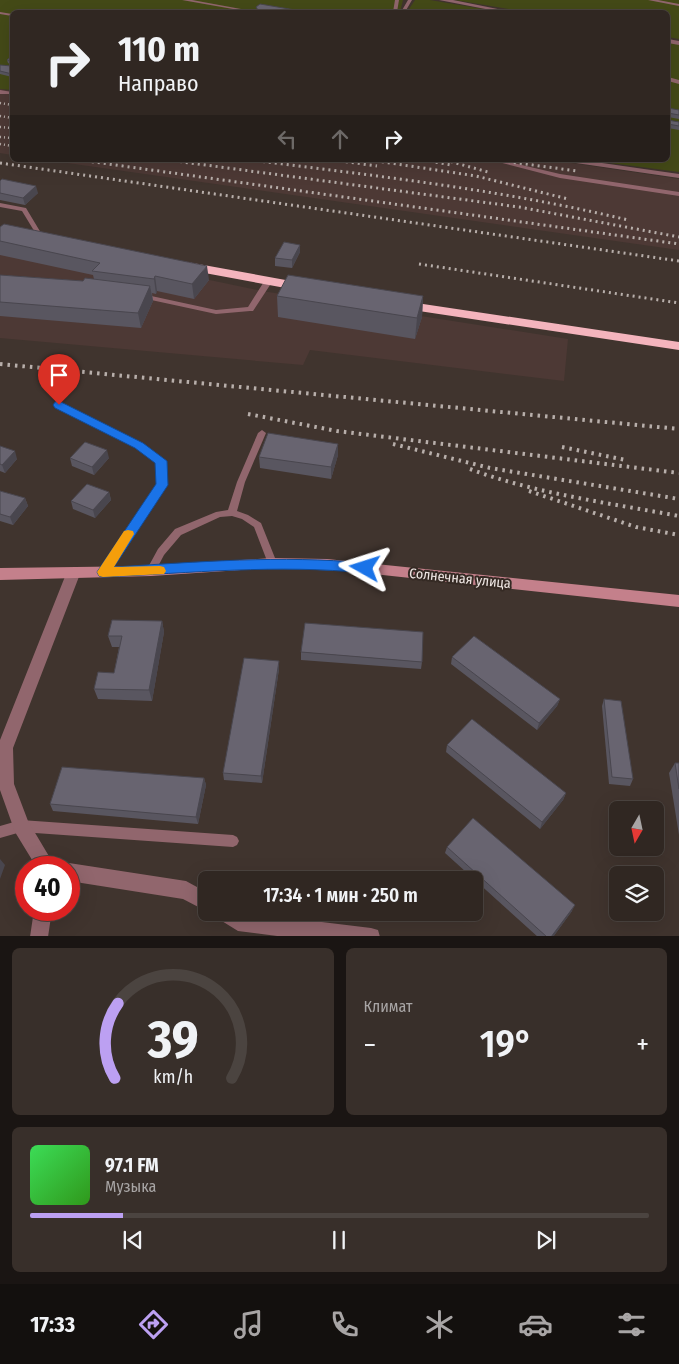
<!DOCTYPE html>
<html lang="ru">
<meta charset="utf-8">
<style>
body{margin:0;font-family:"Fira Sans Condensed",sans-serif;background:#382f2a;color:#f1f3f6;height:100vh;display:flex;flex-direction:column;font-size:19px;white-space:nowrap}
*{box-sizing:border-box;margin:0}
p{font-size:16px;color:#a8a5a5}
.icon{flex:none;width:28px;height:28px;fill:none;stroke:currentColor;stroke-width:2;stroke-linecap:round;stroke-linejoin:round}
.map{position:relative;height:936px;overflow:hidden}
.details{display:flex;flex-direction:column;gap:12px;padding:12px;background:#1a1513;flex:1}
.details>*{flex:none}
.hud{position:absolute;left:10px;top:10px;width:660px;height:152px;border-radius:8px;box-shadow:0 5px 20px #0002,0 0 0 1px #4b4440;background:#302722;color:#f1f3f6;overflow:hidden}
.needle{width:32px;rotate:189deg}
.buttons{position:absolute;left:609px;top:801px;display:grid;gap:10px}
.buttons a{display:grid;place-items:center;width:55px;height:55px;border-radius:8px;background:#302722;box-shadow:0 5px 20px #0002,0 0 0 1px #4b4440;font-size:25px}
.speed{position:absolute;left:15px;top:856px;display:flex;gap:10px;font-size:25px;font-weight:700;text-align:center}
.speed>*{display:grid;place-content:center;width:65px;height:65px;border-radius:50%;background:#302722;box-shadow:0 5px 20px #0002,0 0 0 1px #4b4440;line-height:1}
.speed .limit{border:8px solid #d22;background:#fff;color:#111}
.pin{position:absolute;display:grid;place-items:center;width:42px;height:42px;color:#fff;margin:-51px -21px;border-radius:50% 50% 50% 0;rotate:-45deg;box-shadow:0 0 5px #0007}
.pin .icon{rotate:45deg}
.me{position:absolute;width:55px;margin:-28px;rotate:276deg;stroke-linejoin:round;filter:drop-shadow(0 0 4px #0008)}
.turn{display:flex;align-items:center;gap:18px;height:105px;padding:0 25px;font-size:22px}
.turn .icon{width:65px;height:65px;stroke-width:2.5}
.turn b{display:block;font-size:35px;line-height:42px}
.lanes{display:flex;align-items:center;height:48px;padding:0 25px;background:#0003;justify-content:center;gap:25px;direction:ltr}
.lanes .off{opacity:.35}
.big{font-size:38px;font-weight:600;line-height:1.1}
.details .tile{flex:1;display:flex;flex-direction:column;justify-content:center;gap:8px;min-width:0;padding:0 18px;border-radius:8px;background:#382f2a}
.details .dial{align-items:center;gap:0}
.dial svg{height:130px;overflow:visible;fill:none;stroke:#4b4440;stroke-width:7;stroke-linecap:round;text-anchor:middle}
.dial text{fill:#f1f3f6;stroke:none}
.song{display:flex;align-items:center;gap:15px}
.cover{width:60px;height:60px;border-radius:8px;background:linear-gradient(135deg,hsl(130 70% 55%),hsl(110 70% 35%))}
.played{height:5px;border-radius:2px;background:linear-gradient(90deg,#bca0f2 15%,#4b4440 15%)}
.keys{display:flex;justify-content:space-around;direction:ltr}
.heat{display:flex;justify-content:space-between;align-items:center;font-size:28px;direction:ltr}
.details .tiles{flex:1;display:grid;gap:12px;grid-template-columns:1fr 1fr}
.tile:last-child{grid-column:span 2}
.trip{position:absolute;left:198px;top:871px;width:285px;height:50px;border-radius:8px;background:#302722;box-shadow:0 5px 20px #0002,0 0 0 1px #4b4440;font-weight:600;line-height:50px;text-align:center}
.menu{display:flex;height:80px;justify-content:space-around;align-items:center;background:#13100e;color:#a8a5a5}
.menu .icon{width:35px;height:35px}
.menu .current{color:#bca0f2}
.menu b{font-size:22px;color:#f1f3f6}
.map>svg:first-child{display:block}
</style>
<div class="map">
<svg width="679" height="937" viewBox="0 0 679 937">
<rect width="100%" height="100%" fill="#40342e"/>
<!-- industrial -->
<path fill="#4d3935" d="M0 89 12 91V155L0 153Z
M46 160H551L679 179V250Z
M0 236 262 291 568 339 564 381 310 350 303 365 0 338Z"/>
<!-- green -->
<path fill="#444a17" d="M0 0H403L400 12H12V90L0 89Z
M415 0H430L501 12H407Z
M455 0H679V39L668 37V12H526Z
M668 42 679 44V172L588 160H668Z"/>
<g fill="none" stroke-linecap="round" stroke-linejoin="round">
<!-- lane -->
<path fill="#91666d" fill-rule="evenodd" d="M182 0H192L257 12H250Z
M395 0H399L397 12H393Z
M408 0H412L405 12H401Z
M648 0H658L679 4V6Z
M0 12 12 14V16L0 14Z
M0 90 12 92V94H0Z
M491 160H501L560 174 679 192V196L560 178Z
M566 160H581L679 174V178L569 162Z
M0 203 26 208 41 233 40 234H36L22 211 0 207Z
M265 280H268L272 282 253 311H250L216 314 142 298 138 296 142 294 216 310 248 307Z
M59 402 142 444 165 461 166 485 106 575 103 576 100 575 98 572 100 569 158 485 157 462 136 448 56 407 55 405 56 403Z
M262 430 266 433 245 482 237 511 248 515 261 523 277 563 275 566 272 567 269 566 254 527 242 519 232 516 220 517 181 535 164 555 154 574 151 575 148 574 146 571 158 549 175 529 216 512 228 510 237 482 258 433Z
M21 820 233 835 237 837 239 841 237 845 233 847 21 832 0 838V826Z"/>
<!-- street -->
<path fill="#91666d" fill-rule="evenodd" d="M439 0H453L512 12H501Z
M668 39 679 41V45L668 43Z
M668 77 679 80V84L668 81Z
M73 568 78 570 80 574 13 748 14 784 28 821 56 868H37L15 832 0 790V740L66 574 68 570Z
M69 863 186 881 206 892V911L183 899 69 881V868H62Z
M34 910H52L48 937H30Z
M214 912H240L371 928 378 930 380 937H285L238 931 217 918Z"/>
<!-- secondary -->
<path fill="#c4808b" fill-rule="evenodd" d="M272 558 327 559 679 595V607L327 569 272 568 151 576 0 580V568L151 566Z"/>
<!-- highway -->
<path fill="#f4b4bd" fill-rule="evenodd" d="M187 262 302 283 308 287 302 291 183 269 181 266Z
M403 301 679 342V350L399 308 397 305 399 302Z"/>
<!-- rail-far2 -->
<path stroke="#b8afab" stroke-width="2.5" stroke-dasharray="1 3" stroke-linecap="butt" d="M0 103 12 105
M0 116 12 118
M0 127 12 128
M0 137 12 138
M0 144 12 146"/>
<!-- rail-far1 -->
<path stroke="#b8afab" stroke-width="3" stroke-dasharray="2 4" stroke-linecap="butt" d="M80 160 679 244
M168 160 519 207 679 237
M251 160C377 176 504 190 628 220
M334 160 377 166
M370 160 476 176 568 199
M424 160 451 165
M445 160 488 172
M496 160 577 171
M0 163 679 261
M419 264 679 303"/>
<!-- rail -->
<path stroke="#b8afab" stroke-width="4" stroke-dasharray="2.5 5" stroke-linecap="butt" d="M0 364 679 429
M248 414 337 431 679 473
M393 444 490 468 679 499
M562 447 626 460
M470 469C537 494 609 503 679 516
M529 491 636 527 679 535"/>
</g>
<!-- wall -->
<path fill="#595660" d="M12 56V65L8 63 7 60Z
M0 65 12 66V65V77L0 74Z
M668 108 679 110V119L668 117Z
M668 120 679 122V130L668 128Z
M0 181 38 193 25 205 0 200Z
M0 227 209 280 194 299 157 291 156 294 152 293 153 301 141 328 0 316V275L83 281 94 279 93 275 0 255Z
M300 245V252L292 268 275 266V258Z
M277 296H423L422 317 415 339 278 317Z
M0 446 17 459 5 473 0 471Z
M338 455 331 479 260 468 259 457Z
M70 458H109L94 475 72 466Z
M0 491 25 498 28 506 13 525 0 521Z
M109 492 111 500 95 518 73 509 71 501Z
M162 621 164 632 152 701 98 699 94 689 114 673 119 647H112L108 636Z
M301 652 422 662 421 669 301 660Z
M452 657 560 699 557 706 537 730 451 664Z
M279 661V669L262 783 224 780 223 773Z
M604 699 633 779 630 786 609 784 602 706Z
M447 745 566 793 563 800 540 829 446 752Z
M675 763H679V835L669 773Z
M204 778 206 785 198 824 53 811 50 804Z
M447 847 572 911 553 937H538L445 853Z"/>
<!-- shaded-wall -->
<path fill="#49464e" d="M36 186 38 193 25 205 23 198Z
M300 245V252L292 268V260Z
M207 266 209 280 194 299 192 284Z
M155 276 157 291 156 294 154 279Z
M150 286 153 301 141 328 138 313Z
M423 296 422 317 415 339 417 318Z
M338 444V455L331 479V467Z
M107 450 109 458 94 475 92 467Z
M15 451 17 459 5 473 2 465Z
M109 492 111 500 95 518 93 510Z
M25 498 28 506 13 525 10 517Z
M162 621 164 632 152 701 149 690Z
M279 661V669L262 783 261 776Z
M560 699 557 706 537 730 539 723Z
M204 778 206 785 198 824 196 817Z
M566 793 563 800 540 829 542 822Z
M0 859 5 865 0 879Z
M575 905 572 911 553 937H551Z"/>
<!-- building -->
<path fill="#686470" stroke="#49464e" d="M260 4 307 12H250L258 10 256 7Z
M12 56V61L7 60Z
M0 65 12 66V65V74L0 71Z
M668 108 679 110V115L668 113V119Z
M668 120 679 122V126L668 124Z
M2 179 36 186 23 198 0 193V181Z
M4 224 207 266 192 284 155 276 154 279 92 271 100 263 0 241V227Z
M284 242 300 245 292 260 275 258Z
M0 275 83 281 85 278 150 286 138 313 0 302Z
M288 275 423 296 417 318 277 296Z
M268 433 338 444 331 467 259 457Z
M85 442 107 450 92 467 70 458Z
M0 446 15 451 2 465 0 464Z
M87 484 109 492 93 510 71 501Z
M0 491 25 498 10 517 0 514Z
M112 620 162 621 149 690 94 689 98 672 114 673 122 636H108Z
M305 623 423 632 422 662 301 652Z
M474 636 560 699 539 723 452 657Z
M244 658 279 661 261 776 223 773Z
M604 699 621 701 633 779 612 777Z
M472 719 566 793 542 822 447 745Z
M675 763H679V789Z
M62 767 204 778 196 817 50 804Z
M473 818 575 905 551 937H547L447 847Z"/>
<!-- route -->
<path fill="#1a73e8" stroke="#114b97" d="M59 401 143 443 167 461 168 485 114 567C198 562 281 555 365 563L369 564 371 568 369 572 365 573C278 564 191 573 103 577L99 576 97 572 99 569 156 484 155 463 135 448 55 408 53 405 55 402Z"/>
<!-- slow -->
<path fill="#f59e0b" d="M128 530 133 531 134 534 114 567 160 566 164 567 166 571 164 574 103 577 99 576 97 572 99 569 124 531Z"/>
<g text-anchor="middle" stroke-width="4" stroke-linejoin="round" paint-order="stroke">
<!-- street labels -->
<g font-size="14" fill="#eee6e3" stroke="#352a24">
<text transform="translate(460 578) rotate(6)" y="5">Солнечная улица</text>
</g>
</g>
</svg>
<div class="buttons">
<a><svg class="needle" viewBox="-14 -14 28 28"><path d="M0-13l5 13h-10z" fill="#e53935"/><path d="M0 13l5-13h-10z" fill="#a8a5a5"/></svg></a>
<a><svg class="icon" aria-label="layers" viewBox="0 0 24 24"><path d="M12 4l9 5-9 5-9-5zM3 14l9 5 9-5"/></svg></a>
</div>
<div class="speed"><div class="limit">40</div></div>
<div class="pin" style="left:59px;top:405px;background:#d93025"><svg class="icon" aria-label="arrive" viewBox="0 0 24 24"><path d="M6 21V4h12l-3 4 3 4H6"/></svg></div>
<svg class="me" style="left:365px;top:568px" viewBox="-20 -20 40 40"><path d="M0-17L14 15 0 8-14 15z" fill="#1a73e8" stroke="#fff" stroke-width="4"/></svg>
<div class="trip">17:34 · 1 мин · 250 m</div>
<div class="hud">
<div class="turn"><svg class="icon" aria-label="right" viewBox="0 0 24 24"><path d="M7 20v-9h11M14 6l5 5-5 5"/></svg><div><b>110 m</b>Направо</div></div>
<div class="lanes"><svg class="icon off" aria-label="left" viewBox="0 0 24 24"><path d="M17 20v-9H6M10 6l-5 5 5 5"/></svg><svg class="icon off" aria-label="ahead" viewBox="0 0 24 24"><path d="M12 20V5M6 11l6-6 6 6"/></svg><svg class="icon" aria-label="right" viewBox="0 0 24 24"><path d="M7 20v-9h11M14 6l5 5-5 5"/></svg></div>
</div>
</div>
<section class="details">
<div class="tiles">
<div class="tile dial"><svg viewBox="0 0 100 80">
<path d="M14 69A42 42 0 1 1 86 69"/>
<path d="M14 69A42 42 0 0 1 16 23" stroke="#bca0f2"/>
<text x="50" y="56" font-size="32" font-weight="700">39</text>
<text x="50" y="72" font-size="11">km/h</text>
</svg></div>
<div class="tile"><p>Климат</p>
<div class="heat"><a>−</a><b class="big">19°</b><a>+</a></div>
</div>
<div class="tile">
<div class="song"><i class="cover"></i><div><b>97.1 FM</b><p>Музыка</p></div></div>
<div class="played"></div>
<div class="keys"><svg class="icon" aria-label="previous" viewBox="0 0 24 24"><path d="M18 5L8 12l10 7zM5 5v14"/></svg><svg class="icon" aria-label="pause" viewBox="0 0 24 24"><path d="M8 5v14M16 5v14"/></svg><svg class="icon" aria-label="next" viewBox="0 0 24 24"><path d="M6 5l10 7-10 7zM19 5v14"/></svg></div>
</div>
</div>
</section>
<nav class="menu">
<b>17:33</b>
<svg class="icon current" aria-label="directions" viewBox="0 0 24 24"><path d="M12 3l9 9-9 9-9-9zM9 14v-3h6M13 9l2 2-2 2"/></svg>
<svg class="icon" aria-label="music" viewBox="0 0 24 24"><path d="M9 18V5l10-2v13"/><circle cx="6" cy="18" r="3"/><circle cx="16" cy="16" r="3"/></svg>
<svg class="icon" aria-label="phone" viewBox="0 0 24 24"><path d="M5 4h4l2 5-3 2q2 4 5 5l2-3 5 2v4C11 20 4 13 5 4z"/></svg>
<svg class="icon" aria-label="climate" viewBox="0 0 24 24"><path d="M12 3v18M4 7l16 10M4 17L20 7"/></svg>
<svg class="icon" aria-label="car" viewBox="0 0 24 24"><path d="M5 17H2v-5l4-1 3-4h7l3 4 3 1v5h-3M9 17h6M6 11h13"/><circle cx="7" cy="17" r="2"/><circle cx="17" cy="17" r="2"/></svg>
<svg class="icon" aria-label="filters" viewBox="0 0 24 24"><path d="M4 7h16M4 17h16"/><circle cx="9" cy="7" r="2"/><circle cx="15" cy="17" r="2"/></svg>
</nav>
